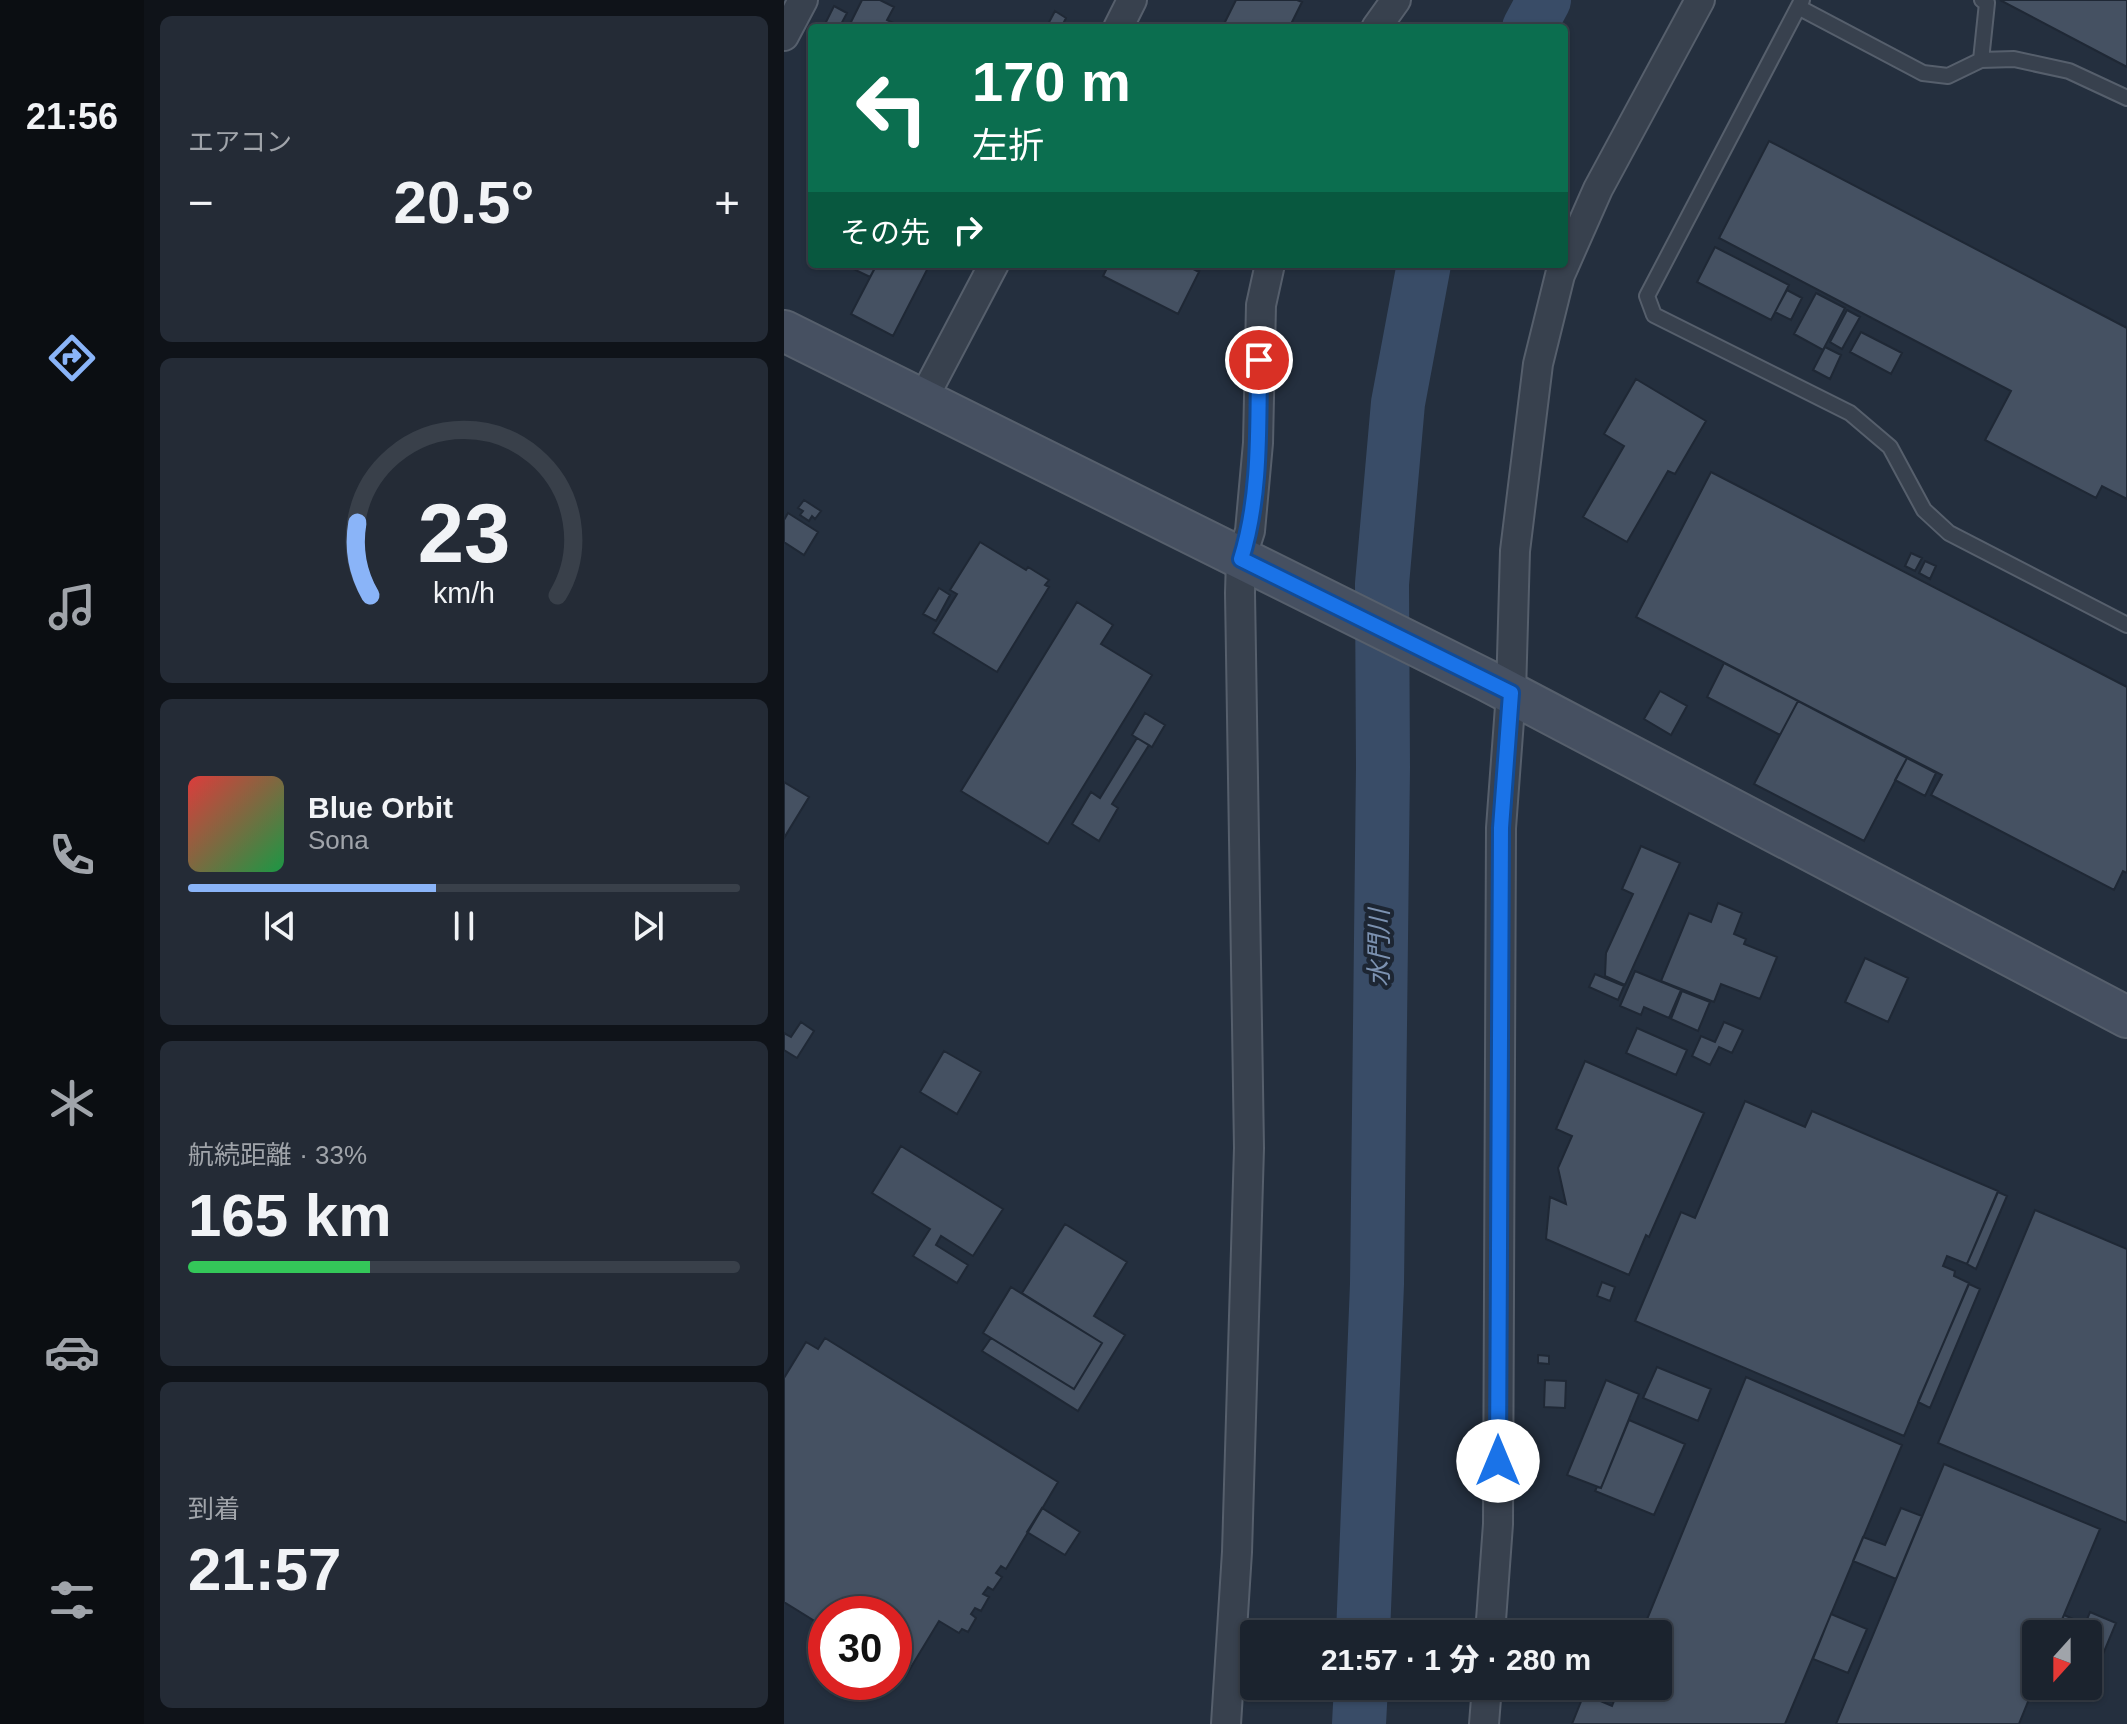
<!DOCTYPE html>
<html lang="ja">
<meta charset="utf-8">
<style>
body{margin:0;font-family:Arial,"Noto Sans JP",sans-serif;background:#242b36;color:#f1f3f6;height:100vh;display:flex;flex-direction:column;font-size:30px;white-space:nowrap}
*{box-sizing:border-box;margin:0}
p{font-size:26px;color:#a0a4aa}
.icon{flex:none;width:44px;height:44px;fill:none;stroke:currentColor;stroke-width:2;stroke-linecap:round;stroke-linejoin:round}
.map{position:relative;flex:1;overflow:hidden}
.sheet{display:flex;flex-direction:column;gap:16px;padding:16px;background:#0f1319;width:640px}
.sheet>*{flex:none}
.guide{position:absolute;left:24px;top:24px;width:760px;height:244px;border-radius:8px;box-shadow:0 2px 6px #0004,0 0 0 2px #39404a;background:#0b6e4f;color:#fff;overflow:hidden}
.needle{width:52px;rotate:201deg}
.buttons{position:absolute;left:1238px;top:1620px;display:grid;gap:16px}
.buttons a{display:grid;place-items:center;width:80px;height:80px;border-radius:8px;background:#1b232e;box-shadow:0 2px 6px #0004,0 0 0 2px #39404a;font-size:40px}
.speed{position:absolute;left:24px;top:1596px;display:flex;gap:16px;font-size:40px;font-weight:700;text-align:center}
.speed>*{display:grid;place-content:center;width:104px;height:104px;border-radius:50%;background:#1b232e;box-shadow:0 2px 6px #0004,0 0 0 2px #39404a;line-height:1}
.speed .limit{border:12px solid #d22;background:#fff;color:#111}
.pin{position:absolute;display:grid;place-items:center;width:68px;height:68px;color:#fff;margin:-34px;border:4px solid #fff;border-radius:50%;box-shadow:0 2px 8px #0007}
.me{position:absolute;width:88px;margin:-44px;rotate:0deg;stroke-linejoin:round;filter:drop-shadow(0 0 6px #0008)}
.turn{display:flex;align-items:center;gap:28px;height:168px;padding:0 32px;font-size:36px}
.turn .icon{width:104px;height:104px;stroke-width:2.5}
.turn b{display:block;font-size:56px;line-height:68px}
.then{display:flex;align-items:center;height:76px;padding:0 32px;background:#0003;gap:16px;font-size:30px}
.big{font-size:60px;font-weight:800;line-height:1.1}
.sheet .widget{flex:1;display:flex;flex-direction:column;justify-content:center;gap:12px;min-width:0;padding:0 28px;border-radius:12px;background:#242b36}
.sheet .dial{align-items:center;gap:0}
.dial svg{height:208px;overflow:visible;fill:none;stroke:#39404a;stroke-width:7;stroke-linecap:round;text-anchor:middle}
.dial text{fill:#f1f3f6;stroke:none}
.song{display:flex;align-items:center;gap:24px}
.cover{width:96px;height:96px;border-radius:12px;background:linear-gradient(135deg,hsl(0 70% 55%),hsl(140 70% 35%))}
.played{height:8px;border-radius:4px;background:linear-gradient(90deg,#8ab4f8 45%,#39404a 45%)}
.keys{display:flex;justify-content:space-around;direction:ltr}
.heat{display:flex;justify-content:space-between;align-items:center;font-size:44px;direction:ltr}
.charge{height:12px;border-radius:6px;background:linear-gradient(90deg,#34c759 33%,#39404a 0)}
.trip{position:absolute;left:456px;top:1620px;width:432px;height:80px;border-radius:8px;background:#1b232e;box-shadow:0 2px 6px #0004,0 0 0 2px #39404a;font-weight:800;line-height:80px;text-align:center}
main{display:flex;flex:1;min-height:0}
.dock{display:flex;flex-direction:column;width:144px;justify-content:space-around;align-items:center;background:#0b0e12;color:#a0a4aa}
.dock .icon{width:56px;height:56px}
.dock .active{color:#8ab4f8}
.dock b{font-size:36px;color:#f1f3f6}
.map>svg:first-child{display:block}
</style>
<main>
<nav class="dock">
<b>21:56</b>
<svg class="icon active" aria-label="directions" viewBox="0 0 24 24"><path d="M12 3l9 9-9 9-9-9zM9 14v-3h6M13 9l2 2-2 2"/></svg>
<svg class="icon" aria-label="music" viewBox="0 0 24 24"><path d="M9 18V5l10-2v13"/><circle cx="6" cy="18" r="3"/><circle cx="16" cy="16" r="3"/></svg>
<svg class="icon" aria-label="phone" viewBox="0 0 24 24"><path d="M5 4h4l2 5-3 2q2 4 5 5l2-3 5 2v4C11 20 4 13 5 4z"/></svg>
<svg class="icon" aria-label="climate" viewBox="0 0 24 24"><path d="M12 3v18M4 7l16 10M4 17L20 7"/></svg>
<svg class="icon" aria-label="car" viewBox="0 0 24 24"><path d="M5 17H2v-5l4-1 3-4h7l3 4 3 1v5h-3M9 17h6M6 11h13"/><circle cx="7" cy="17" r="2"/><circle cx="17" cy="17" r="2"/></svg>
<svg class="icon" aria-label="filters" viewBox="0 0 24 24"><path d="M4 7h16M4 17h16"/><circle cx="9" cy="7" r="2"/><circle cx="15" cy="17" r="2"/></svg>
</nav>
<section class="sheet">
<div class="widget"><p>エアコン</p>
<div class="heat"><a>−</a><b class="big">20.5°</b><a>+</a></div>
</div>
<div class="widget dial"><svg viewBox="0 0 100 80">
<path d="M14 69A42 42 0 1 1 86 69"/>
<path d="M14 69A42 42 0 0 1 9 41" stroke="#8ab4f8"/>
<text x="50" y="56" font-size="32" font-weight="700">23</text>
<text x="50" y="72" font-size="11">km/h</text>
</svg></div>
<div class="widget">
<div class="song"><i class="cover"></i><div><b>Blue Orbit</b><p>Sona</p></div></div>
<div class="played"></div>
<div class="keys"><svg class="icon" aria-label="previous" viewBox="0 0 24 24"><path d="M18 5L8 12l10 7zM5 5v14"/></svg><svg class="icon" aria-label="pause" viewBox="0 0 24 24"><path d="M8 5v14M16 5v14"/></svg><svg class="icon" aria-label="next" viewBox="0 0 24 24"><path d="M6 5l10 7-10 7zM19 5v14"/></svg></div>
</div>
<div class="widget"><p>航続距離 · 33%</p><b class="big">165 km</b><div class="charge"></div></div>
<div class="widget"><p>到着</p><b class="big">21:57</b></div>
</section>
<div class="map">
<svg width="1343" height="1724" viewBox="0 0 1343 1724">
<rect width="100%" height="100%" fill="#242f3e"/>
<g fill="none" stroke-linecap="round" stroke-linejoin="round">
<!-- river -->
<path stroke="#394c67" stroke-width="54" d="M745 28 760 0
M579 1634 593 1284 599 767 598 584 614 403 640 264
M575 1724 577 1686"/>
</g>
<!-- building -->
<path fill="#455162" stroke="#1f2835" stroke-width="2" d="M78 0H96L110 7 103 20 120 28H64Z
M452 0H513L518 2 505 28H438Z
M1216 0H1343V67Z
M50 6 63 13 55 28H39Z
M271 11 282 18 277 28H262Z
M985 141 1343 328V499L1318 486 1312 498 1201 440 1227 391 935 238Z
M931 247 1005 285 987 320 913 282Z
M59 264H93L86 277Z
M93 264H146L109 336 67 314Z
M325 264H400L415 272 394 314 319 276Z
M400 264H417L415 272Z
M1003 290 1018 298 1007 320 991 312Z
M1032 293 1061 308 1039 350 1010 334Z
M1063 310 1076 317 1058 349 1046 342Z
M1077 332 1118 353 1107 374 1066 352Z
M1041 347 1057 355 1046 379 1029 370Z
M852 379 922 421 891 474 884 471 843 542 799 517 840 446 820 434Z
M927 472 1343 687V873L1339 871 1330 890 1147 795 1158 775 852 617Z
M20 500 37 511 31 519 28 516 25 521 16 515 19 511 14 508Z
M4 513 34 532 20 555 0 542V520Z
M196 542 242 570 244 567 265 580 261 585 265 587 213 672 149 633 173 594 166 590Z
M1127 553 1138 558 1131 571 1121 566Z
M1141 561 1152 566 1146 579 1135 573Z
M155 588 166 595 152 621 139 614Z
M293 602 329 625 317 644 368 675 264 844 177 791Z
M940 663 1014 701 996 735 923 697Z
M876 691 903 706 887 735 860 719Z
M1014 701 1123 758 1080 841 970 784Z
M361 713 381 725 368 747 348 735Z
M353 738 365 745 328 804 334 808 315 841 288 824 307 792 316 798Z
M1123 758 1152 773 1141 796 1111 780Z
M0 782 25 797 0 838Z
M857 846 896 863 841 985 821 976 822 953 849 894 838 889Z
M934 903 958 913 950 934 962 939 960 944 993 957 976 999 937 984 930 1002 877 981 905 913 927 922Z
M1081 958 1124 978 1104 1022 1061 1002Z
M851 971 897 990 885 1018 860 1007 857 1015 836 1006Z
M811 974 840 986 834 1000 805 987Z
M898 991 926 1002 914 1031 887 1019Z
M17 1022 30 1031 13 1058 0 1050V1033L7 1037Z
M940 1022 959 1030 948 1053 935 1047 926 1065 908 1056 917 1036 931 1042Z
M853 1028 903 1050 892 1075 842 1053Z
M160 1051 197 1072 173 1114 136 1092Z
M801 1061 920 1113 865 1237 862 1235 845 1275 762 1239 766 1197 782 1204 774 1168 788 1136 772 1129Z
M961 1101 1021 1127 1028 1111 1214 1191 1183 1264 1163 1256 1159 1266 1171 1271 1170 1276 1185 1283 1120 1436 851 1321 897 1212 911 1218Z
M117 1146 219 1209 189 1256 157 1236 152 1245 184 1265 173 1283 129 1256 146 1229 88 1193Z
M1214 1192 1223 1196 1192 1269 1183 1264Z
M1251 1210 1343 1249V1523L1154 1443Z
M281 1224 343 1262 310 1316 341 1335 294 1411 198 1351 207 1338 290 1389 318 1343 238 1293Z
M818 1282 831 1287 826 1301 813 1296Z
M1185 1284 1196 1289 1146 1408 1134 1402Z
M227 1287 318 1343 290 1389 199 1333Z
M41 1338 274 1482 222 1569 217 1566 212 1573 218 1577 209 1590 204 1587 199 1594 205 1597 197 1611 191 1608 187 1614 192 1618 184 1632 178 1629 175 1633 155 1621 121 1677 110 1670V1614H42V1628L0 1602V1378L22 1342 34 1349Z
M754 1355 765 1356V1364L754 1363Z
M873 1367 927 1389 914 1421 859 1398Z
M962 1377 1118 1445 1001 1724H788L800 1694 828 1706 836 1686H874V1634H857Z
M761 1380 782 1381 781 1408 760 1407Z
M822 1380 855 1394 817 1488 783 1475Z
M845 1420 901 1444 870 1515 811 1491 813 1487 817 1488Z
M1160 1464 1316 1529 1272 1634H1252V1682L1235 1724H1052Z
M258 1508 296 1532 281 1555 243 1532Z
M1117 1508 1138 1516 1112 1579 1069 1561 1079 1537 1101 1545Z
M1306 1612 1332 1623 1317 1659 1304 1654V1634H1297Z
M1047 1614 1083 1629 1064 1673 1029 1659Z
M1280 1615 1294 1621 1289 1634H1272Z
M791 1686H832L826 1701Z"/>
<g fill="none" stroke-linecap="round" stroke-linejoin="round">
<defs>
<path id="lane" d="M1018 0 863 296 870 315 1066 413 1106 447 1140 510 1165 533 1343 625
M1016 8 1139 73 1164 76 1197 60 1230 59 1285 71 1343 98
M1197 60 1203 3 1198 0"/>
<path id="street" d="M334 28 348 0
M592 28 612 0
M0 36 19 0
M139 399 210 264
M706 1634 714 1524 717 828 727 693 731 551 754 364 776 275 814 189 916 0
M442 1724 453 1552 465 1148 456 593 457 559 466 531 474 443 477 305 486 264
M700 1724 703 1686"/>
<path id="secondary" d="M0 331 702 680 1343 1017"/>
</defs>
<!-- lane casing -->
<use href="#lane" stroke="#565f6c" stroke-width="18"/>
<!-- street casing -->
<use href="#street" stroke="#565f6c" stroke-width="32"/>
<!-- secondary casing -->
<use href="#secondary" stroke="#565f6c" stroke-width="44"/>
<!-- lane -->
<use href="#lane" stroke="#38414e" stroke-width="14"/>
<!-- street -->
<use href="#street" stroke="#38414e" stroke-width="28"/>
<!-- secondary -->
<use href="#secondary" stroke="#465061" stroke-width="40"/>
</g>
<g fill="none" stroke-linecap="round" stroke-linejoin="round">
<defs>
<path id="route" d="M475 360C474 426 477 496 457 559L727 693 717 828 714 1461"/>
</defs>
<!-- route casing -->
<use href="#route" stroke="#114b97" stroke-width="20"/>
<!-- route -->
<use href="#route" stroke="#1a73e8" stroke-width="14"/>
</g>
<g text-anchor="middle" stroke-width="8" stroke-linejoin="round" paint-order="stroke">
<!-- water labels -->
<g font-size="26" font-style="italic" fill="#7c92b1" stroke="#1d2633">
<text transform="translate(595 948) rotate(-90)" y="9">水門川</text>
</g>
</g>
</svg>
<div class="buttons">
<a><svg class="needle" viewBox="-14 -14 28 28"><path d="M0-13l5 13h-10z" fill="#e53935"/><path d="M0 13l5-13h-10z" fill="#a0a4aa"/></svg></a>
</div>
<div class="speed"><div class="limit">30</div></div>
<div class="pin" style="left:475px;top:360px;background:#d93025"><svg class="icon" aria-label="arrive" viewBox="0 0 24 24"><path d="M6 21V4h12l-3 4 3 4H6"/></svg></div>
<svg class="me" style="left:714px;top:1461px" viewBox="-20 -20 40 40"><circle r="19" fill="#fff"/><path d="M0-13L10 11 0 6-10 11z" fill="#1a73e8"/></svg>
<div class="trip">21:57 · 1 分 · 280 m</div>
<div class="guide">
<div class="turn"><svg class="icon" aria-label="left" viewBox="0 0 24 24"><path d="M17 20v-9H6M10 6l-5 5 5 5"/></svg><div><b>170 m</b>左折</div></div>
<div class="then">その先<svg class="icon" aria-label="right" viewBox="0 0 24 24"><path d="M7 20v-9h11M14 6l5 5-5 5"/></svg></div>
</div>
</div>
</main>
